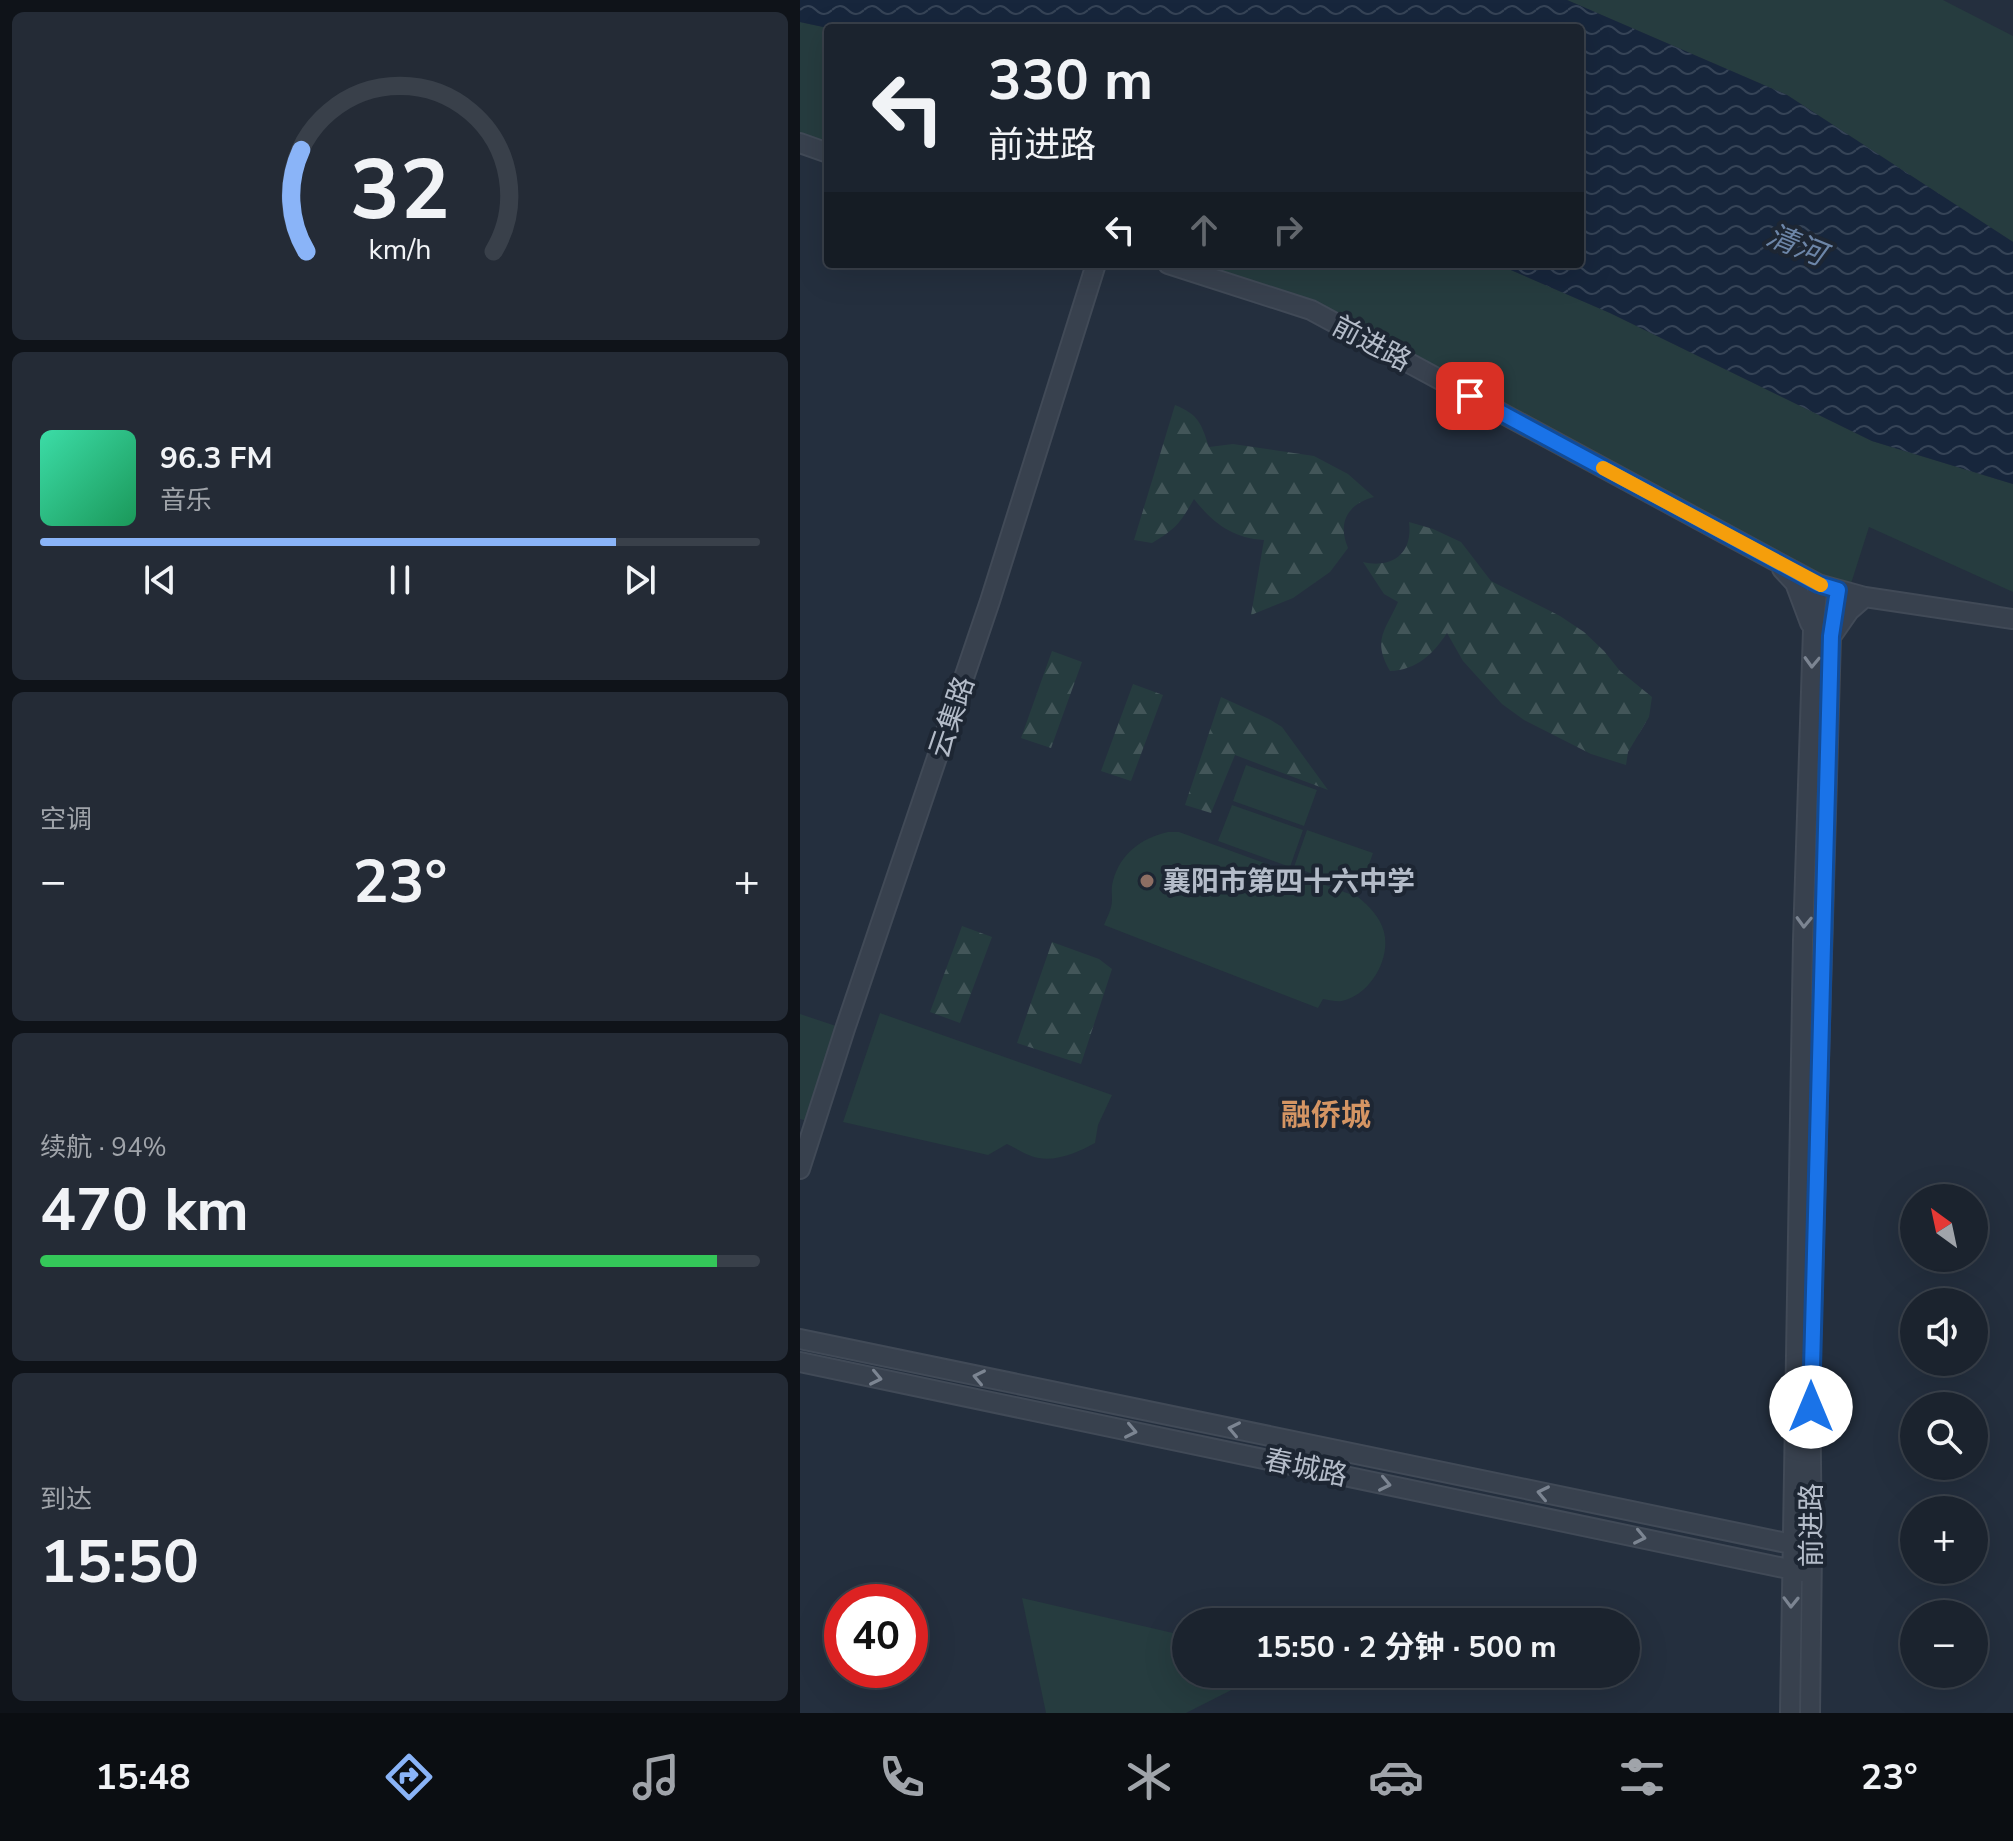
<!DOCTYPE html>
<html lang="zh">
<meta charset="utf-8">
<style>
body{margin:0;font-family:"Nunito Sans","Noto Sans SC",sans-serif;background:#242b36;color:#f1f3f6;height:100vh;display:flex;flex-direction:column;font-size:30px;white-space:nowrap}
*{box-sizing:border-box;margin:0}
p{font-size:26px;color:#a0a4aa}
.icon{flex:none;width:44px;height:44px;fill:none;stroke:currentColor;stroke-width:2;stroke-linecap:round;stroke-linejoin:round}
.map{position:relative;flex:1;overflow:hidden}
.panel{display:flex;flex-direction:column;gap:12px;padding:12px;background:#0f1319;width:800px}
.panel>*{flex:none}
.banner{position:absolute;left:24px;top:24px;width:760px;height:244px;border-radius:8px;box-shadow:0 8px 32px #0002,0 0 0 2px #39404a;background:#1b232e;color:#f1f3f6;overflow:hidden}
.needle{width:52px;rotate:327deg}
.fabs{position:absolute;left:1100px;top:1184px;display:grid;gap:16px}
.fabs a{display:grid;place-items:center;width:88px;height:88px;border-radius:50%;background:#1b232e;box-shadow:0 8px 32px #0002,0 0 0 2px #39404a;font-size:40px}
.speed{position:absolute;left:24px;top:1584px;display:flex;gap:16px;font-size:40px;font-weight:700;text-align:center}
.speed>*{display:grid;place-content:center;width:104px;height:104px;border-radius:50%;background:#1b232e;box-shadow:0 8px 32px #0002,0 0 0 2px #39404a;line-height:1}
.speed .limit{border:12px solid #d22;background:#fff;color:#111}
.pin{position:absolute;display:grid;place-items:center;width:68px;height:68px;color:#fff;margin:-34px;border-radius:16px;box-shadow:0 4px 12px #0006}
.me{position:absolute;width:88px;margin:-44px;rotate:0deg;stroke-linejoin:round;filter:drop-shadow(0 0 6px #0008)}
.turn{display:flex;align-items:center;gap:28px;height:168px;padding:0 32px;font-size:36px}
.turn .icon{width:104px;height:104px;stroke-width:2.5}
.turn b{display:block;font-size:56px;line-height:68px}
.lanes{display:flex;align-items:center;height:76px;padding:0 32px;background:#0003;justify-content:center;gap:40px;direction:ltr}
.lanes .off{opacity:.35}
.big{font-size:60px;font-weight:700;line-height:1.1}
.panel .tile{flex:1;display:flex;flex-direction:column;justify-content:center;gap:12px;min-width:0;padding:0 28px;border-radius:12px;background:#242b36}
.panel .dial{align-items:center;gap:0}
.dial svg{height:208px;overflow:visible;fill:none;stroke:#39404a;stroke-width:7;stroke-linecap:round;text-anchor:middle}
.dial text{fill:#f1f3f6;stroke:none}
.song{display:flex;align-items:center;gap:24px}
.cover{width:96px;height:96px;border-radius:12px;background:linear-gradient(135deg,hsl(160 70% 55%),hsl(150 70% 35%))}
.played{height:8px;border-radius:4px;background:linear-gradient(90deg,#8ab4f8 80%,#39404a 80%)}
.keys{display:flex;justify-content:space-around;direction:ltr}
.heat{display:flex;justify-content:space-between;align-items:center;font-size:44px;direction:ltr}
.charge{height:12px;border-radius:6px;background:linear-gradient(90deg,#34c759 94%,#39404a 0)}
.trip{position:absolute;left:372px;top:1608px;width:468px;height:80px;border-radius:40px;background:#1b232e;box-shadow:0 8px 32px #0002,0 0 0 2px #39404a;font-weight:700;line-height:80px;text-align:center}
.tab-bar{display:flex;height:128px;justify-content:space-around;align-items:center;background:#0b0e12;color:#a0a4aa}
.tab-bar .icon{width:56px;height:56px}
.tab-bar .active{color:#8ab4f8}
.tab-bar b{font-size:36px;color:#f1f3f6}
main{display:flex;flex:1;min-height:0}
.map>svg:first-child{display:block}
</style>
<main>
<section class="panel">
<div class="tile dial"><svg viewBox="0 0 100 80">
<path d="M14 69A42 42 0 1 1 86 69"/>
<path d="M14 69A42 42 0 0 1 12 30" stroke="#8ab4f8"/>
<text x="50" y="56" font-size="32" font-weight="700">32</text>
<text x="50" y="72" font-size="11">km/h</text>
</svg></div>
<div class="tile">
<div class="song"><i class="cover"></i><div><b>96.3 FM</b><p>音乐</p></div></div>
<div class="played"></div>
<div class="keys"><svg class="icon" aria-label="previous" viewBox="0 0 24 24"><path d="M18 5L8 12l10 7zM5 5v14"/></svg><svg class="icon" aria-label="pause" viewBox="0 0 24 24"><path d="M8 5v14M16 5v14"/></svg><svg class="icon" aria-label="next" viewBox="0 0 24 24"><path d="M6 5l10 7-10 7zM19 5v14"/></svg></div>
</div>
<div class="tile"><p>空调</p>
<div class="heat"><a>−</a><b class="big">23°</b><a>+</a></div>
</div>
<div class="tile"><p>续航 · 94%</p><b class="big">470 km</b><div class="charge"></div></div>
<div class="tile"><p>到达</p><b class="big">15:50</b></div>
</section>
<div class="map">
<svg width="1213" height="1713" viewBox="0 0 1213 1713">
<defs>
<pattern id="forest-firs" width="22" height="20" patternUnits="userSpaceOnUse" patternTransform="scale(2)"><rect width="22" height="20" fill="#263c3f"/><path d="M5 1l3.5 6h-7zM16 11l3.5 6h-7z" fill="#435659"/></pattern>
<pattern id="water-waves" width="16" height="10" patternUnits="userSpaceOnUse" patternTransform="scale(2)"><rect width="16" height="10" fill="#17263c"/><path d="M0 5q4-4 8 0t8 0" fill="none" stroke="#364457"/></pattern>
</defs>
<rect width="100%" height="100%" fill="#242f3e"/>
<!-- green -->
<path fill="#263c3f" d="M767 0H1143L1213 36V242L987 95Z
M0 22 28 28V153L0 143Z
M368 264H697L810 313 1072 441 1213 484V592L1069 527 1048 593 512 310Z
M446 765 517 790 504 826 433 801Z
M432 805 503 830 490 867 418 841Z
M507 830 573 853 560 891 494 867Z
M368 832H379L558 897C570 907 580 917 584 932 591 959 570 995 542 1001 536 1002 530 1000 523 999L518 1008 304 925C307 917 312 909 312 900 312 894 311 888 313 881 320 854 341 838 368 832Z
M80 1013 312 1095 298 1125 295 1143C277 1153 252 1164 231 1156 223 1153 215 1148 207 1144L188 1155 43 1122Z
M0 1014 45 1029 15 1123 0 1119Z
M222 1598 386 1636V1674H463L386 1713H246Z"/>
<!-- forest -->
<path fill="url(#forest-firs)" d="M375 405C399 415 401 423 409 447L433 444 514 456 548 474 574 497C548 504 537 522 548 548L530 572 493 598 451 615 464 540C432 538 413 523 394 499 380 523 377 528 352 543L334 540Z
M609 522 633 529 661 542 691 581 760 616 784 632 804 651 820 671 852 697 849 717 828 752 826 765 791 754 724 720 702 704 663 661 647 633C633 654 617 670 590 671 572 640 585 631 598 602L584 594 563 562C593 569 613 553 609 522Z
M252 651 282 662 251 748 221 738Z
M333 684 363 695 331 781 301 771Z
M421 697 469 719 482 727 528 790 435 755 411 813 385 805Z
M162 926 192 937 160 1023 130 1012Z
M252 942 299 959 312 969 281 1064 217 1043Z"/>
<!-- water -->
<path fill="url(#water-waves)" d="M0 0H767L987 95 1213 242V484L1072 441 810 313 697 264H780V28H28L0 22Z"/>
<g fill="none" stroke-linecap="round" stroke-linejoin="round">
<defs>
<path id="tertiary" d="M0 143 28 153
M368 264 511 310 1018 584 1065 597 1213 619
M982 569 995 583 1010 623
M1033 634 1049 611 1065 597
M0 1169 45 1029 190 601 296 264
M0 1339 1001 1546
M0 1362 1003 1572
M990 1713 1003 940 1013 630 1018 584
M1010 1713 1012 1549 1010 1379 1031 636 1038 590"/>
</defs>
<!-- tertiary casing -->
<use href="#tertiary" stroke="#414a57" stroke-width="22"/>
<!-- tertiary -->
<use href="#tertiary" stroke="#38414e" stroke-width="18"/>
</g>
<!-- one-way arrows -->
<defs><path id="oneway-chevron" d="M-2-3.5L2.5 0L-2 3.5" fill="none" stroke-width="1.6" stroke-linecap="round" stroke-linejoin="round" transform="scale(2)"/></defs>
<g stroke="#7c8592">
<use href="#oneway-chevron" transform="translate(1012 662) rotate(92)"/>
<use href="#oneway-chevron" transform="translate(1004 922) rotate(92)"/>
<use href="#oneway-chevron" transform="translate(179 1377) rotate(-168)"/>
<use href="#oneway-chevron" transform="translate(76 1378) rotate(12)"/>
<use href="#oneway-chevron" transform="translate(434 1429) rotate(-168)"/>
<use href="#oneway-chevron" transform="translate(331 1431) rotate(12)"/>
<use href="#oneway-chevron" transform="translate(585 1484) rotate(12)"/>
<use href="#oneway-chevron" transform="translate(743 1493) rotate(-168)"/>
<use href="#oneway-chevron" transform="translate(840 1537) rotate(12)"/>
<use href="#oneway-chevron" transform="translate(991 1602) rotate(91)"/>
</g>
<g fill="none" stroke-linecap="round" stroke-linejoin="round">
<defs>
<path id="route" d="M670 396 1018 584 1038 590 1031 636 1011 1407"/>
</defs>
<!-- route casing -->
<use href="#route" stroke="#114b97" stroke-width="20"/>
<!-- route -->
<use href="#route" stroke="#1a73e8" stroke-width="14"/>
<!-- slow -->
<path stroke="#f59e0b" stroke-width="14" d="M803 468 1021 585"/>
</g>
<!-- markers -->
<circle fill="#8d6e63" stroke="#1d2633" stroke-width="3" cx="347" cy="881" r="8"/>
<g text-anchor="middle" stroke-width="8" stroke-linejoin="round" paint-order="stroke">
<!-- street labels -->
<g font-size="28" fill="#b4bcc9" stroke="#1d2633">
<text transform="translate(572 343) rotate(28)" y="10">前进路</text>
<text transform="translate(151 717) rotate(-71)" y="10">云集路</text>
<text transform="translate(506 1467) rotate(12)" y="10">春城路</text>
<text transform="translate(1011 1525) rotate(-90)" y="10">前进路</text>
</g>
<!-- poi labels -->
<g font-size="28" font-weight="bold" fill="#b4bcc9" stroke="#1d2633" text-anchor="start">
<text x="363" y="891">襄阳市第四十六中学</text>
</g>
<!-- water labels -->
<g font-size="30" font-style="italic" fill="#6d86a8" stroke="#1d2633">
<text transform="translate(996 245) rotate(22)" y="10">清河</text>
</g>
<!-- neighbourhood labels -->
<g font-size="30" font-weight="bold" fill="#d59563" stroke="#1d2633">
<text x="526" y="1125">融侨城</text>
</g>
</g>
</svg>
<div class="fabs">
<a><svg class="needle" viewBox="-14 -14 28 28"><path d="M0-13l5 13h-10z" fill="#e53935"/><path d="M0 13l5-13h-10z" fill="#a0a4aa"/></svg></a>
<a><svg class="icon" aria-label="sound" viewBox="0 0 24 24"><path d="M4 9h4l5-4v14l-5-4H4zM17 9q2 3 0 6"/></svg></a>
<a><svg class="icon" aria-label="search" viewBox="0 0 24 24"><circle cx="10" cy="10" r="6"/><path d="M15 15l6 6"/></svg></a>
<a>+</a>
<a>−</a>
</div>
<div class="speed"><div class="limit">40</div></div>
<div class="pin" style="left:670px;top:396px;background:#d93025"><svg class="icon" aria-label="arrive" viewBox="0 0 24 24"><path d="M6 21V4h12l-3 4 3 4H6"/></svg></div>
<svg class="me" style="left:1011px;top:1407px" viewBox="-20 -20 40 40"><circle r="19" fill="#fff"/><path d="M0-13L10 11 0 6-10 11z" fill="#1a73e8"/></svg>
<div class="trip">15:50 · 2 分钟 · 500 m</div>
<div class="banner">
<div class="turn"><svg class="icon" aria-label="left" viewBox="0 0 24 24"><path d="M17 20v-9H6M10 6l-5 5 5 5"/></svg><div><b>330 m</b>前进路</div></div>
<div class="lanes"><svg class="icon" aria-label="left" viewBox="0 0 24 24"><path d="M17 20v-9H6M10 6l-5 5 5 5"/></svg><svg class="icon off" aria-label="ahead" viewBox="0 0 24 24"><path d="M12 20V5M6 11l6-6 6 6"/></svg><svg class="icon off" aria-label="right" viewBox="0 0 24 24"><path d="M7 20v-9h11M14 6l5 5-5 5"/></svg></div>
</div>
</div>
</main>
<nav class="tab-bar">
<b>15:48</b>
<svg class="icon active" aria-label="directions" viewBox="0 0 24 24"><path d="M12 3l9 9-9 9-9-9zM9 14v-3h6M13 9l2 2-2 2"/></svg>
<svg class="icon" aria-label="music" viewBox="0 0 24 24"><path d="M9 18V5l10-2v13"/><circle cx="6" cy="18" r="3"/><circle cx="16" cy="16" r="3"/></svg>
<svg class="icon" aria-label="phone" viewBox="0 0 24 24"><path d="M5 4h4l2 5-3 2q2 4 5 5l2-3 5 2v4C11 20 4 13 5 4z"/></svg>
<svg class="icon" aria-label="climate" viewBox="0 0 24 24"><path d="M12 3v18M4 7l16 10M4 17L20 7"/></svg>
<svg class="icon" aria-label="car" viewBox="0 0 24 24"><path d="M5 17H2v-5l4-1 3-4h7l3 4 3 1v5h-3M9 17h6M6 11h13"/><circle cx="7" cy="17" r="2"/><circle cx="17" cy="17" r="2"/></svg>
<svg class="icon" aria-label="filters" viewBox="0 0 24 24"><path d="M4 7h16M4 17h16"/><circle cx="9" cy="7" r="2"/><circle cx="15" cy="17" r="2"/></svg>
<b>23°</b>
</nav>
